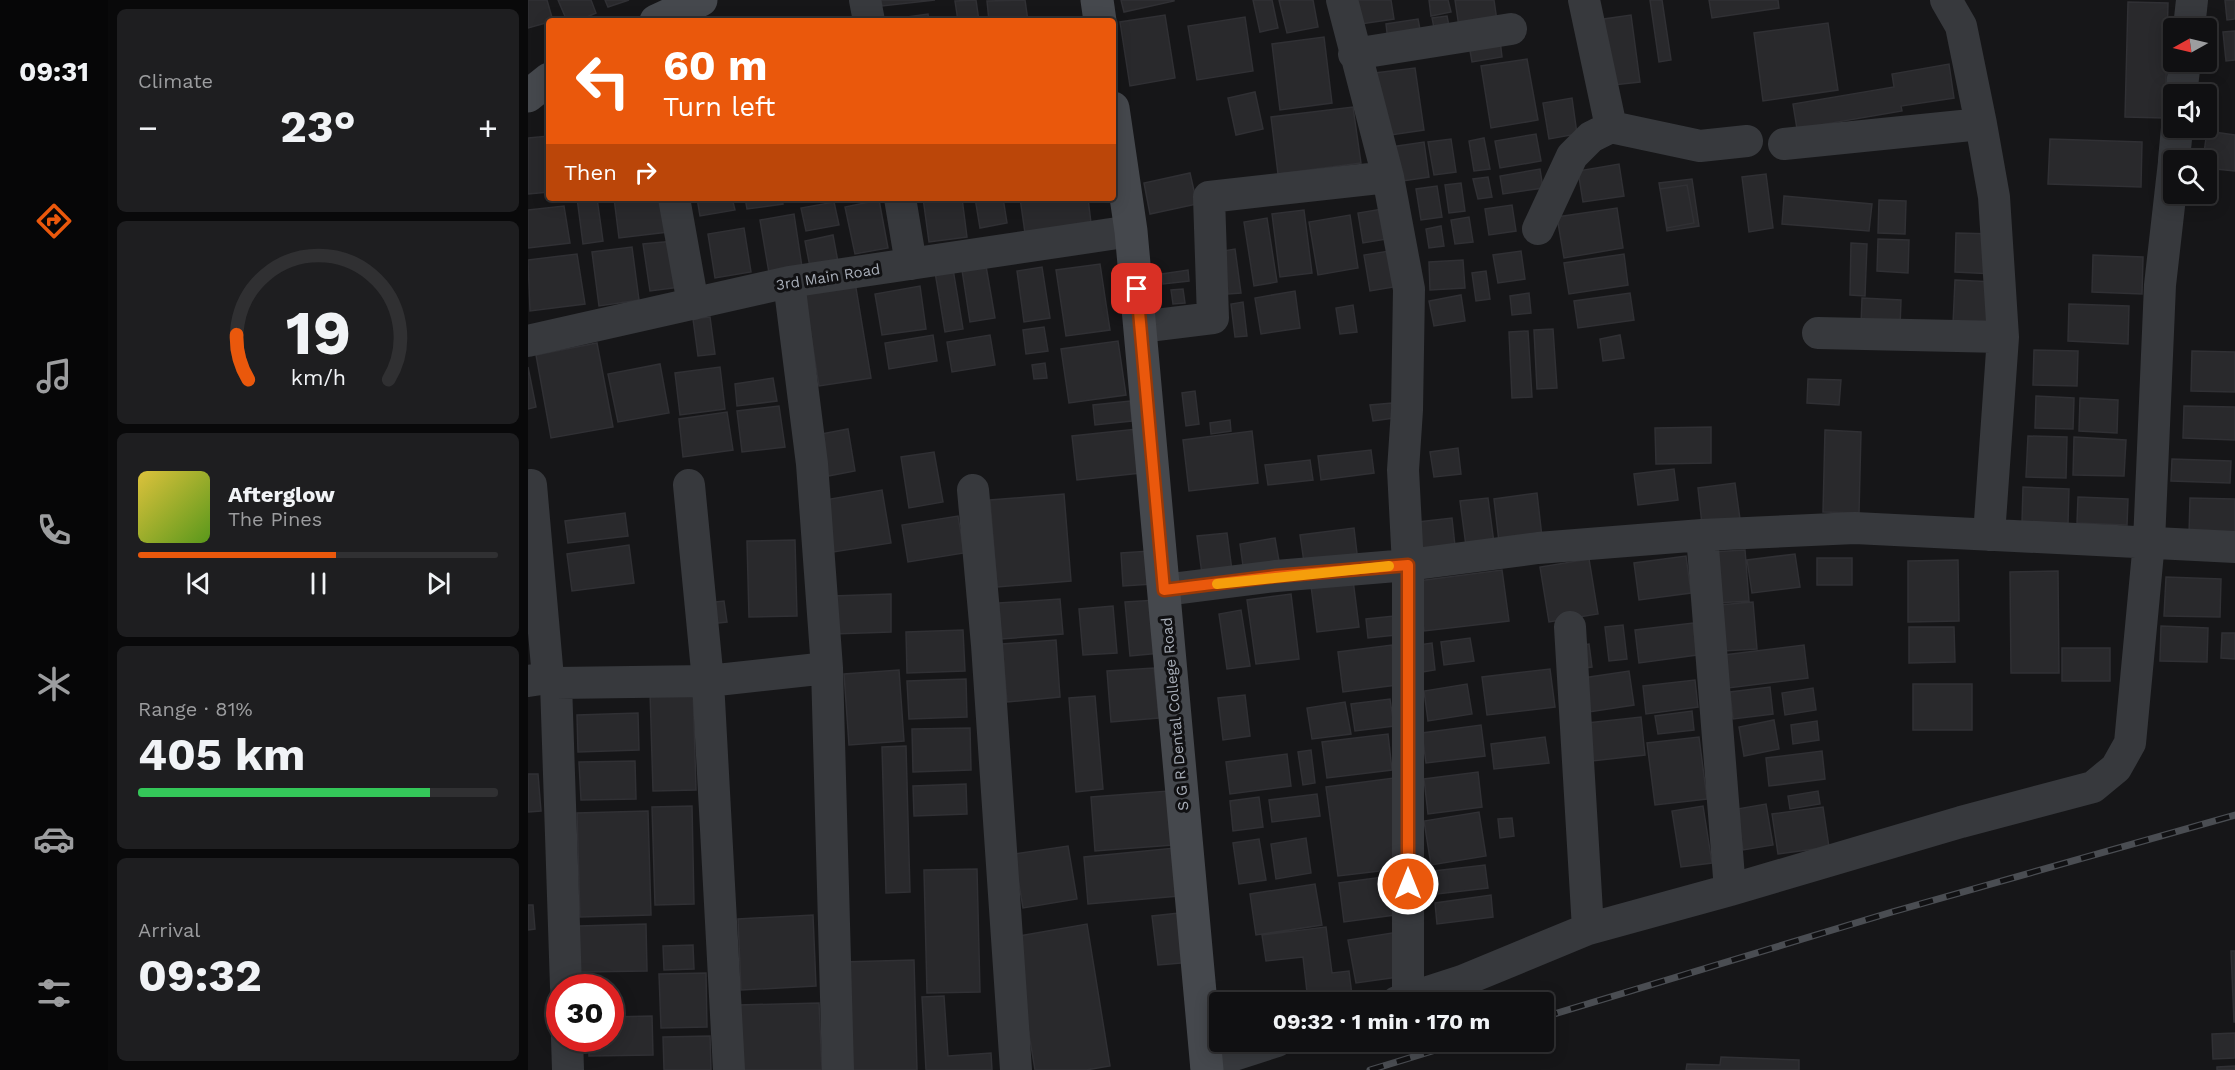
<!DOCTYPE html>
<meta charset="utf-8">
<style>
body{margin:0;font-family:"Work Sans",sans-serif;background:#1e1e20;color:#f1f3f6;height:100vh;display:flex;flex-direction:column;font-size:22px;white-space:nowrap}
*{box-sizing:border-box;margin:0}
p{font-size:20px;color:#9c9d9f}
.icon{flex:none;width:33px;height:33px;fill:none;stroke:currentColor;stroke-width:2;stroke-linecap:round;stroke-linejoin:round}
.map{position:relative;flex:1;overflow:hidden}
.drawer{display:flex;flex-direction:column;gap:9px;padding:9px;background:#09090a;width:420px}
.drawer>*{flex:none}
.banner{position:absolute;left:18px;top:18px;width:570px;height:183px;border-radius:6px;box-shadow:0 3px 15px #0003,0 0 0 2px #303032;background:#ea580c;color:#fff;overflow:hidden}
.needle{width:39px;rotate:262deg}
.controls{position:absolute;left:1635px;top:18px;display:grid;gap:12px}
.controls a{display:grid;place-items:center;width:54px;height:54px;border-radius:6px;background:#101012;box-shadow:0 3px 15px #0003,0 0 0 2px #303032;font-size:30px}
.speed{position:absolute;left:18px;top:974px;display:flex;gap:12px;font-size:30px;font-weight:700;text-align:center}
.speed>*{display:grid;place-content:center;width:78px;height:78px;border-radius:50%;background:#101012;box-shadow:0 3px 15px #0003,0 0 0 2px #303032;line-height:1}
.speed .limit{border:9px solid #d22;background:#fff;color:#111}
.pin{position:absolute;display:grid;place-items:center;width:51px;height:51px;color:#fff;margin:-26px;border-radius:12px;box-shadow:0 3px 9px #0006}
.me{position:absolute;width:66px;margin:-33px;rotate:0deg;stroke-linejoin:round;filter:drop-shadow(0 0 4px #0008)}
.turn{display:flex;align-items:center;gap:21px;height:126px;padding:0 18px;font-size:27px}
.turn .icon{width:78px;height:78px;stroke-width:2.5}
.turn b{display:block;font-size:42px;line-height:51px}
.then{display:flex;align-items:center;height:57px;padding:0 18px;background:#0003;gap:12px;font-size:22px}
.big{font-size:45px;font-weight:700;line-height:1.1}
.drawer .card{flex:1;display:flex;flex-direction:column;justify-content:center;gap:9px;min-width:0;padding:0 21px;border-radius:9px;background:#1e1e20}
.drawer .dial{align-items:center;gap:0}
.dial svg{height:156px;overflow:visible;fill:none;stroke:#303032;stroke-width:7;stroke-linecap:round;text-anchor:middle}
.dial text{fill:#f1f3f6;stroke:none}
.song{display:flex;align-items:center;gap:18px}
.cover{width:72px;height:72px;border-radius:9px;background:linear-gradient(135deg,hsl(50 70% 55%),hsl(90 70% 35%))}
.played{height:6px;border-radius:3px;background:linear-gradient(90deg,#ea580c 55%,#303032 55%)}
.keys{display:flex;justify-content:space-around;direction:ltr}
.heat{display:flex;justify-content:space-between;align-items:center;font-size:33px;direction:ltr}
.charge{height:9px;border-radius:4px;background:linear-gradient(90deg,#34c759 81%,#303032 0)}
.trip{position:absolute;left:681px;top:992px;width:345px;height:60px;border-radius:6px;background:#101012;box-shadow:0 3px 15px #0003,0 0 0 2px #303032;font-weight:700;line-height:60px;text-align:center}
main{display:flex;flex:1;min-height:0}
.menu{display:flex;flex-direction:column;width:108px;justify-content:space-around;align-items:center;background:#060607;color:#9c9d9f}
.menu .icon{width:42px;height:42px}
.menu .selected{color:#ea580c}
.menu b{font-size:27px;color:#f1f3f6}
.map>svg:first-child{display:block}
</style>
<main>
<nav class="menu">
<b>09:31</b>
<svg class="icon selected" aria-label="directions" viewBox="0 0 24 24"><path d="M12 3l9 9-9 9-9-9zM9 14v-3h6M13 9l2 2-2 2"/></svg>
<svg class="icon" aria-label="music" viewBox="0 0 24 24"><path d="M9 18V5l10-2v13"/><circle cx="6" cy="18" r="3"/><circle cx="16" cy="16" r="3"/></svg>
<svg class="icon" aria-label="phone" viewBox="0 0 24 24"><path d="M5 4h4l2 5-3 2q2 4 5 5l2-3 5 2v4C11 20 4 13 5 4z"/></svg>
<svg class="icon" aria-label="climate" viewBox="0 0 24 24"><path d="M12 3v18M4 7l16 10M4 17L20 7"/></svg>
<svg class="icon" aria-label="car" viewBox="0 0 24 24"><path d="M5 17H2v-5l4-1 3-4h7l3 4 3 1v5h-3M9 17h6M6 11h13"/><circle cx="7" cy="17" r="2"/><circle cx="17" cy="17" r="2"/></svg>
<svg class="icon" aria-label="filters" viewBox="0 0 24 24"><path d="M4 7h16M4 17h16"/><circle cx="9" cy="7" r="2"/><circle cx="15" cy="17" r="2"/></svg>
</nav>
<section class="drawer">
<div class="card"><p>Climate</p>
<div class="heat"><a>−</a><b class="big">23°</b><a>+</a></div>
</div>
<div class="card dial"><svg viewBox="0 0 100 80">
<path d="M14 69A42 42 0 1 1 86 69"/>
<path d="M14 69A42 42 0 0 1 8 46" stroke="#ea580c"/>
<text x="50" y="56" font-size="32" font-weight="700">19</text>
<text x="50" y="72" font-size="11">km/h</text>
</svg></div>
<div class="card">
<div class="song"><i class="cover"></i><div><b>Afterglow</b><p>The Pines</p></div></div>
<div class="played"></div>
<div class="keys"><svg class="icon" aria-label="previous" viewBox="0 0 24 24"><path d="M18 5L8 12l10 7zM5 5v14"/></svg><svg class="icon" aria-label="pause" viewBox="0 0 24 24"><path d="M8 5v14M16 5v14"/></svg><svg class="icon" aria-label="next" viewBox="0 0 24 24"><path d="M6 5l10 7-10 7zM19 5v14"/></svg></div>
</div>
<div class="card"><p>Range · 81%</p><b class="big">405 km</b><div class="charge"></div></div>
<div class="card"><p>Arrival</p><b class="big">09:32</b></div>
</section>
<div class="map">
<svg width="1707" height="1070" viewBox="0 0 1707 1070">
<rect width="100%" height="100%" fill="#161618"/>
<!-- building -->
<path fill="#29292c" stroke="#303034" stroke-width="1.5" d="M0 0H19L25 21 0 28Z
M30 0H63L68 13 50 21H39Z
M77 0H101L80 7Z
M353 0H407L354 6Z
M448 0 451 21H430L427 1Z
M497 0 500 21H461L459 1Z
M593 0H646V1L596 12Z
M725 0H744L750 28 732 32Z
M751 0H785L790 27 759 33Z
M822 0H863L866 19 826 25Z
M901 0H920L923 12 903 16Z
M927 0H966L969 21 931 27Z
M1122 0H1134L1143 60 1131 62Z
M1181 0H1250L1251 8 1184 18Z
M1697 0H1707V19L1699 20Z
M1600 2 1640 3 1637 118 1597 117Z
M400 14 401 21H365V19Z
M637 15 647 78 602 86 592 22Z
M1103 15 1112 82 1085 85 1076 19Z
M919 16 923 36 908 38 904 18Z
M717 17 725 71 669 80 660 26Z
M890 19 893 35 860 41 858 24Z
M1300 23 1310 90 1235 101 1226 33Z
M1707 31V60L1698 61 1695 32Z
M796 37 804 103 752 110 744 44Z
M972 40 974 57 944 62 941 45Z
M999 59 1010 120 963 128 953 66Z
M1421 64 1426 98 1373 106 1374 111 1269 129 1265 104 1366 87 1364 74Z
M887 68 896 130 856 136 847 73Z
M727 92 735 129 708 135 700 98Z
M1044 98 1049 134 1021 139 1015 103Z
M825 107 833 163 750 174 743 117Z
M1679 131 1707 135V171L1678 168V160H1675Z
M1008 134 1013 161 972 168 967 141Z
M21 136V192L0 194V138Z
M956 138 962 169 946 171 941 141Z
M923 139 928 172 906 175 900 142Z
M1522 139 1614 142 1613 187 1520 184Z
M896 142 901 177 868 182 863 147Z
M1091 164 1096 196 1055 202 1050 171Z
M1012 169 1015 188 975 194 972 176Z
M662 173 669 204 622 214 616 183Z
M1238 174 1245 228 1221 232 1214 177Z
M960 177 964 197 950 199 945 179Z
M1164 179 1171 226 1139 231 1131 183Z
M933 183 937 211 921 213 917 185Z
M1159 185 1166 223 1139 228 1132 189Z
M909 186 914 217 893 220 888 189Z
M1256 196 1344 204 1341 231 1254 224Z
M49 198H69L75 241 55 244Z
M86 198H135L140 232 91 238Z
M169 198H204L207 210 172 216Z
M217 198H254L255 204 219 209Z
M269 198H289L270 202Z
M395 198H434L439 237 401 242Z
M447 198H475L479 223 452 228Z
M492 198H560L563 223 497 233Z
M351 200 360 248 327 254 317 207Z
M1351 200 1378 201 1377 234 1350 233Z
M306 202 311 225 278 231 273 208Z
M984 205 988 231 961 235 957 209Z
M36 206 42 243 0 248V210Z
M1089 208 1095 248 1036 258 1029 217Z
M854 209 859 239 835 243 830 213Z
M776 210 784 273 752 277 744 214Z
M266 214 274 267 241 273 232 220Z
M822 215 830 268 790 275 781 222Z
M941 217 945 242 927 244 923 220Z
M739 218 749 282 726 286 716 222Z
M913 226 916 246 901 248 898 229Z
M216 228 223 272 187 278 180 234Z
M1428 233 1467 234 1466 274 1427 272Z
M305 235 310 262 282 267 277 241Z
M1350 239 1381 240 1380 273 1349 271Z
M146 241 152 287 122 291 115 244Z
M1323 243 1339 244 1337 296 1322 295Z
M104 247 111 300 71 306 64 252Z
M707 249 713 293 700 294 695 251Z
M861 251 866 287 842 291 836 255Z
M993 251 997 279 970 283 965 255Z
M49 254 57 304 2 311 0 260Z
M1096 254 1100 285 1041 294 1036 263Z
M1565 255 1615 257 1614 294 1564 292Z
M935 260 937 288 902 290 901 262Z
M572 264 582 330 538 336 528 270Z
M458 266 467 318 442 322 434 270Z
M514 267 522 318 496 322 489 271Z
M425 269 435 329 417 332 407 272Z
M660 270 661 281 635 284 634 274Z
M958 271 962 299 948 301 944 273Z
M1427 280 1466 282 1464 326 1425 324Z
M327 282 343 378 291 386 276 290Z
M392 286 398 329 354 335 347 294Z
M655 289 657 303 645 304 643 290Z
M767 291 772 328 733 334 727 298Z
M1001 293 1003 313 984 315 982 296Z
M1102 293 1106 320 1050 328 1046 301Z
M933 295 937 321 906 326 901 301Z
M1334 298 1373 300 1372 327 1333 326Z
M715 302 719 336 707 337 703 304Z
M1541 304 1601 306 1600 344 1540 341Z
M825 305 829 332 812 334 808 308Z
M182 317 187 354 170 356 165 319Z
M516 327 520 351 498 354 495 330Z
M1025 329 1029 388 1009 389 1006 330Z
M1000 331 1004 397 984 398 981 332Z
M405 335 409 361 361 369 357 343Z
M462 335 467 365 424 372 419 342Z
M1092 335 1096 358 1075 361 1072 339Z
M590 341 598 395 541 403 533 349Z
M69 343 85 427 23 438 8 355Z
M1506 350 1550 351 1549 386 1505 385Z
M1664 351 1707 352V392L1663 391Z
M517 363 519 378 506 379 504 365Z
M132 364 141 413 90 422 80 374Z
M0 367 8 407 0 409Z
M192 367 197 409 152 415 147 373Z
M245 378 249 401 209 406 207 384Z
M1280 379 1313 380 1311 405 1279 403Z
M667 391 671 424 658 426 654 393Z
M1508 396 1546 398 1545 429 1507 428Z
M1552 398 1590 400 1589 433 1551 431Z
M602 401 604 421 567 425 565 405Z
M864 403 866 418 845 421 842 405Z
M251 406 257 447 214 452 209 411Z
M1656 406 1707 407V440L1655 438Z
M199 412 205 450 155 457 151 419Z
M702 420 703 431 683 434 682 423Z
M1183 427V463L1128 464 1127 428Z
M320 429 327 471 300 476 293 434Z
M609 429 613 473 549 480 544 436Z
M1297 430 1333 432 1331 513 1295 512Z
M724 431 730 483 661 491 655 440Z
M1500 436 1539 437 1538 478 1498 477Z
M1546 437 1598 440 1596 476 1545 475Z
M930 448 933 474 906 477 902 452Z
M843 450 846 473 793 480 790 456Z
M406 452 415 502 381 508 373 457Z
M1644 459 1703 461 1702 483 1643 481Z
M782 460 785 480 740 485 737 465Z
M1146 469 1150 500 1110 505 1106 474Z
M1207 483 1212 519 1174 524 1170 488Z
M1495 487 1541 489 1540 524 1494 522Z
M354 490 363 543 299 553 291 501Z
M1009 493 1014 537 971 542 966 499Z
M536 494 543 581 469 587 462 500Z
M1550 497 1600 499 1599 525 1549 523Z
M960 498 966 543 938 546 932 501Z
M1662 498 1707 499V537L1661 535Z
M97 513 100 536 40 543 37 521Z
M430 516 436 553 380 562 374 525Z
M924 518 927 546 894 550 890 522Z
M826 528 830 562 777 569 772 535Z
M699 533 705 578 675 582 669 536Z
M747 538 752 567 716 573 712 544Z
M267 540 269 616 221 617 219 541Z
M101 545 106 583 44 591 39 554Z
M1217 550 1221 601 1188 603 1184 552Z
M622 551 625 584 595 586 593 553Z
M1267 554 1272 587 1224 593 1219 560Z
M1158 556 1163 593 1111 600 1106 563Z
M1289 558H1324V585H1289Z
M1061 559 1070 614 1021 622 1012 567Z
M1430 560 1431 621 1380 622V561Z
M974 570 981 621 896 631 890 581Z
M1530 571 1531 673H1483L1482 572Z
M1638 577 1693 579 1692 617 1636 616Z
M825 580 831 627 789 632 783 586Z
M363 594V632L305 634 304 596Z
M763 594 771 659 728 664 719 600Z
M532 599 535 634 473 639 471 603Z
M629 600 633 653 602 656 597 602Z
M196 601 199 622 181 624 178 603Z
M1225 602 1229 649 1195 651 1191 605Z
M585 606 589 653 555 655 551 609Z
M713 610 722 666 699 669 691 614Z
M866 616 868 635 840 638 838 619Z
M1165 623 1169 655 1111 663 1107 630Z
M1095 625 1099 659 1081 661 1077 627Z
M1633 626 1680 628 1679 662 1632 661Z
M1381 627H1426L1427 662 1381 663Z
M435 630 437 671 379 673 378 632Z
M1694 633H1707V659L1693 658Z
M942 638 946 661 916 665 913 642Z
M528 640 532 697 479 702 474 644Z
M904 643 907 670 895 672 891 645Z
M1061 644 1064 667 1049 669 1046 646Z
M864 645 869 685 815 692 810 652Z
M1276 645 1280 678 1200 688 1196 655Z
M1534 648H1582V681H1534Z
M626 668 631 718 583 722 579 671Z
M1022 669 1027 707 959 715 954 677Z
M371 670 376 741 321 745 316 674Z
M1101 671 1106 705 1061 712 1055 678Z
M438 679 439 717 381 719 379 681Z
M1167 680 1170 707 1118 714 1115 686Z
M939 684 944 714 900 721 896 691Z
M1385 684H1444V730H1385Z
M1242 687 1245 714 1205 719 1202 692Z
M1285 688 1288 710 1257 715 1254 693Z
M165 690 168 790 125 791 122 691Z
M717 695 722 736 695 740 690 698Z
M567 696 575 789 548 792 541 698Z
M862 699 866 726 827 731 823 704Z
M817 702 823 734 784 739 779 708Z
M1164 711 1166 730 1130 734 1127 716Z
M110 713 111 750 50 752 49 715Z
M1113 717 1117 755 1055 762 1050 724Z
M1246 720 1251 749 1216 756 1211 727Z
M1289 721 1291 740 1265 744 1263 725Z
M953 725 957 756 898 763 894 733Z
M442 728 443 770 385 772 384 729Z
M860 734 864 770 799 778 794 742Z
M1017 737 1021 763 966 769 963 744Z
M1171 737 1179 799 1127 805 1119 743Z
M378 746 382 892 358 893 354 747Z
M783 750 787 783 775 785 770 752Z
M1294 751 1297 779 1241 786 1238 758Z
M759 754 763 786 702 794 698 762Z
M107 761 108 799 53 800 51 762Z
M950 772 954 807 900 814 896 779Z
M0 774H10L13 811 0 812Z
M866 778 877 868 810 876 798 787Z
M438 784 439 814 386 816 385 786Z
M641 791 645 845 567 851 563 797Z
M1290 791 1292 804 1262 809 1260 796Z
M789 794 792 816 744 822 741 800Z
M731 797 735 827 705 831 702 801Z
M1238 804 1245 845 1215 850 1209 809Z
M164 806 166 904 127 905 124 807Z
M1175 806 1184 863 1153 867 1144 811Z
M1295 807 1301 847 1250 854 1244 814Z
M120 811 123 915 52 917 49 813Z
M951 812 958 856 903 865 896 821Z
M984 818 986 836 972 838 970 819Z
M778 838 783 873 748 879 743 844Z
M731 839 738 880 711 884 705 843Z
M540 846 549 899 495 908 486 854Z
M647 848 651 896 560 904 556 857Z
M957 865 960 888 909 894 906 871Z
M449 869 452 992 399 993 396 870Z
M870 875 874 914 816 922 811 883Z
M787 884 794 925 728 935 722 894Z
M963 895 965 917 909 924 907 903Z
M0 905H5L7 929 0 930Z
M660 912 665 962 630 965 624 916Z
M285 915 288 986 213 990 210 919Z
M118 924 119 971 52 972 51 926Z
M559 924 582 1066 558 1070H507L485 937Z
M798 927 804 973 821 971 824 995 780 1001 775 957 738 961 734 935Z
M870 932 877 976 828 983 820 940Z
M165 945 166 969 136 970 135 946Z
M1703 951H1707V1022H1706Z
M386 960 389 1070H316L313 962Z
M178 973 179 1027 133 1028 131 974Z
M416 996 420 1056 463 1053 464 1070H398L394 997Z
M291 1003 294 1070H212L210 1005Z
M124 1016 125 1055 61 1056V1038H82V1017Z
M1707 1033V1058L1685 1059 1684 1034Z
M182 1036 183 1070H136L135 1037Z
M1193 1057 1271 1060V1070H1158L1159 1064 1192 1065Z
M1707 1066V1070H1689V1067Z"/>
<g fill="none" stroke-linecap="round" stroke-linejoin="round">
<!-- street -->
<path stroke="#37393d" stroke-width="32" d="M337 0 341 21
M814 0 860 177 881 289 879 410 875 470 880 565V998
M1056 0 1083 127 1172 146 1219 141
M1418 0 1433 26 1453 124
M1661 28 1664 0
M826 54 983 29
M1653 94 1657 62
M1256 144 1453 124 1466 197 1475 337 1461 535
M1646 160 1649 128
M146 198 165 304
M372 198 383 264
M1010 229 1044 156 1063 137 1083 127
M261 282 284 464 299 668 310 1070
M612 327 685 318 681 197 860 177
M1290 333 1475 337
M0 341 261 282 603 231
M3 485 20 678
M161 485 180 681 201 1070
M445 490 459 645 488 1070
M1174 535 1202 890
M636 590 748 576 880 565 1010 548 1174 535 1327 528 1707 547
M1042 627 1060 929
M0 681 20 678 28 683 180 681 299 668
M28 683 38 987
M869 1002 934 981 1060 929 1202 890 1433 822 1565 787 1588 768 1602 743 1621 542 1632 285 1646 162
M39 1038 40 1070
M678 1064 749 1041"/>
<!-- secondary -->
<path stroke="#45484d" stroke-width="33" d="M569 0 572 21
M128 21 173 0
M0 96 21 79
M585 108 603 231 679 1070"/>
<defs>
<path id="rail" d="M1016 1017 1364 912 1707 815
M842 1070 937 1041"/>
</defs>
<!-- rail casing -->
<use href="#rail" stroke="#4a4d52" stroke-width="7"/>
<!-- rail -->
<use href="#rail" stroke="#111113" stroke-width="4.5" stroke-dasharray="14" stroke-linecap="butt"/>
</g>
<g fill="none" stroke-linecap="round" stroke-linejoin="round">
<defs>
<path id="route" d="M609 289 636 590 748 576 880 565V884"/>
</defs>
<!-- route casing -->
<use href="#route" stroke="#983908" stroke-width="15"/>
<!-- route -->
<use href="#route" stroke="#ea580c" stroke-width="10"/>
<!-- slow -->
<path stroke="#f59e0b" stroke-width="10" d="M689 584 861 566"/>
</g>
<g text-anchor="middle" stroke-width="6" stroke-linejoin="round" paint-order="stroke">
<!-- street labels -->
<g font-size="15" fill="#a8aeb8" stroke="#111113">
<text transform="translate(300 277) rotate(-9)" y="5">3rd Main Road</text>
<text transform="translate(647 714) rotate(-95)" y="5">S G R Dental College Road</text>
</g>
</g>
</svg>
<div class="controls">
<a><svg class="needle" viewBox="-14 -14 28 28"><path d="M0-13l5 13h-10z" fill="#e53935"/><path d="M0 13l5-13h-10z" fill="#9c9d9f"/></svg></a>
<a><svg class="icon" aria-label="sound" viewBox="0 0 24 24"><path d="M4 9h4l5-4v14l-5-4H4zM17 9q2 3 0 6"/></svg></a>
<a><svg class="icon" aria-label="search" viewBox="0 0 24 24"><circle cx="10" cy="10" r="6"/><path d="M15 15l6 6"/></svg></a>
</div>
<div class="speed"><div class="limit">30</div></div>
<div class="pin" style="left:609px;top:289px;background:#d93025"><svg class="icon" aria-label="arrive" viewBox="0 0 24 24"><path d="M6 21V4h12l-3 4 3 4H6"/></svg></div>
<svg class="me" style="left:880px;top:884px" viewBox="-20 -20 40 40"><circle r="17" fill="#ea580c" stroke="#fff" stroke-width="3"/><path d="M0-11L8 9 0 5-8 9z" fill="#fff"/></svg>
<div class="trip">09:32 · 1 min · 170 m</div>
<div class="banner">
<div class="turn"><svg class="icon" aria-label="left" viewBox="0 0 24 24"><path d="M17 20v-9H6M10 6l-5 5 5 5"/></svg><div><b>60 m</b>Turn left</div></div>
<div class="then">Then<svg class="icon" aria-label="right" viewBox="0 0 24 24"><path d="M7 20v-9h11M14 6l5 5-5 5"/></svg></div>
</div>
</div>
</main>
